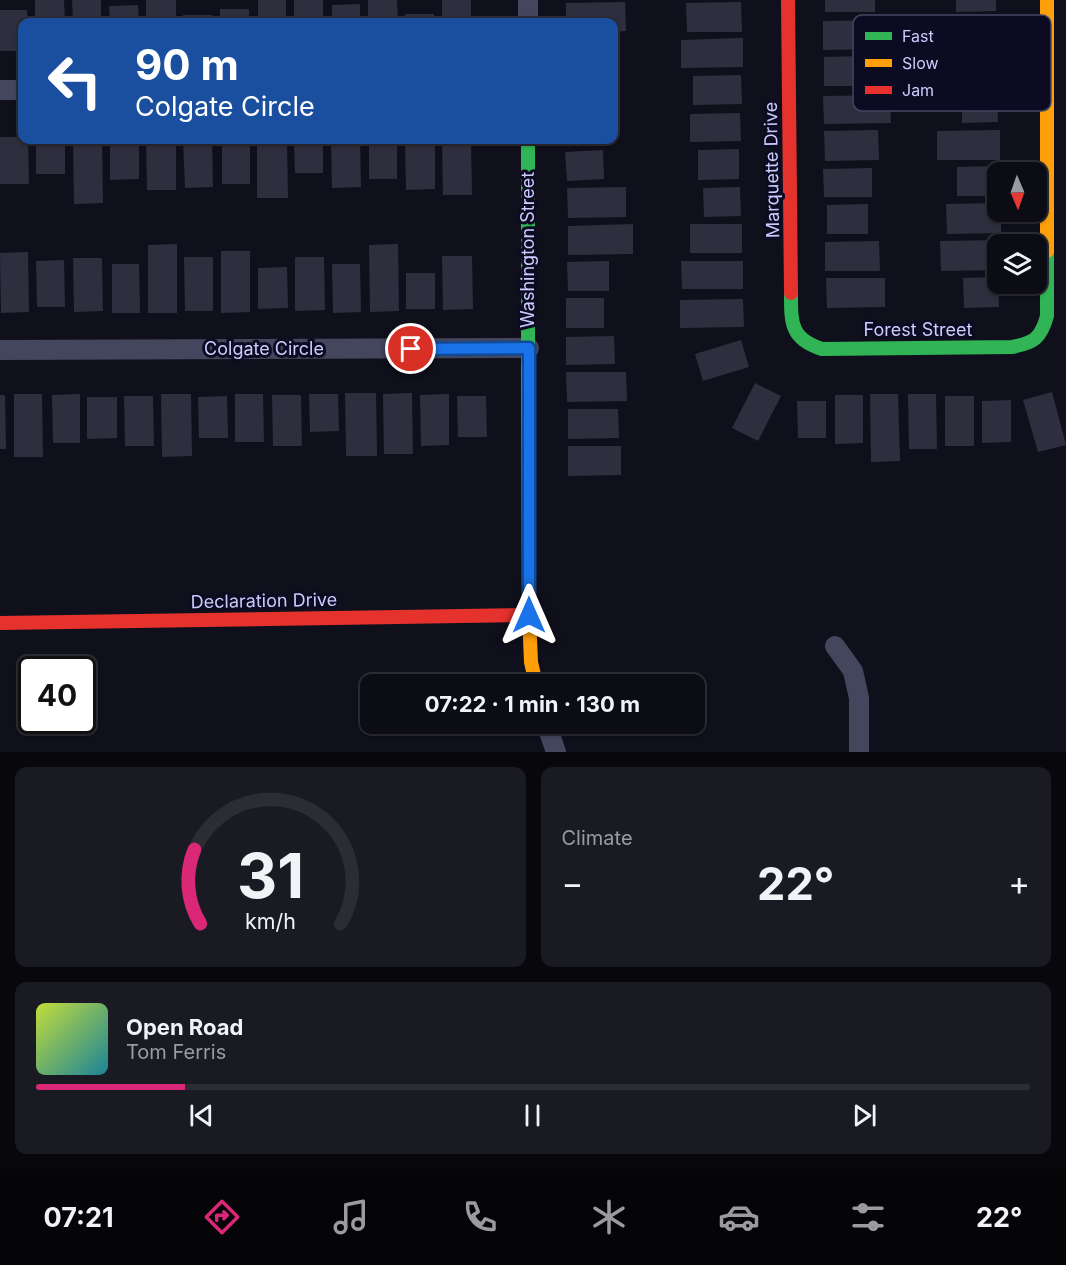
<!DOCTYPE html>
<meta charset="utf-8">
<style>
body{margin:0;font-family:Inter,sans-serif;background:#1a1a22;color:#f1f3f6;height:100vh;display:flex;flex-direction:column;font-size:22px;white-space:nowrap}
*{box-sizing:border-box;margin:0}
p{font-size:20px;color:#9a9ba0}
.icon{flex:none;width:33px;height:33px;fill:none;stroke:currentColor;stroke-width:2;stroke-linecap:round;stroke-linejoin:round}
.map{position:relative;height:752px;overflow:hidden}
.panel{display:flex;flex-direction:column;gap:15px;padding:15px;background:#07070c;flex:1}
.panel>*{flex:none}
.banner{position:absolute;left:18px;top:18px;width:600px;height:126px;border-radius:12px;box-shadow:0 2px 4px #0004,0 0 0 2px #2c2c34;background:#1a4fa0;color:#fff;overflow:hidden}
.needle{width:39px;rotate:178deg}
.buttons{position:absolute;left:987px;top:162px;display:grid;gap:12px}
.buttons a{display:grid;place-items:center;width:60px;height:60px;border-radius:12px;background:#0c0c15;box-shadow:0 2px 4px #0004,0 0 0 2px #2c2c34;font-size:30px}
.speed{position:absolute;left:18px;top:656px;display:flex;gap:12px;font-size:30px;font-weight:700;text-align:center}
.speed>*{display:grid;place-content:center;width:78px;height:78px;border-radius:50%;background:#0c0c15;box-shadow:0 2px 4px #0004,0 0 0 2px #2c2c34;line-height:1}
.speed .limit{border:3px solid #111;border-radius:9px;background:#fff;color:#111}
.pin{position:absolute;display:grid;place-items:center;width:51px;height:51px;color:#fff;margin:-26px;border:3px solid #fff;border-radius:50%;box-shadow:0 2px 6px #0007}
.me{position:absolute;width:66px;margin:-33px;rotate:0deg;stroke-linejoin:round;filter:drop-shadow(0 0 4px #0008)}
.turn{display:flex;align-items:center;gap:21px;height:126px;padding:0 18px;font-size:27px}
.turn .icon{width:78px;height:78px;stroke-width:2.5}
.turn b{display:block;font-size:42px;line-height:51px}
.big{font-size:45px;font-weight:700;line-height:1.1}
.panel .tile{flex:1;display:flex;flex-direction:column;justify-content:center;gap:9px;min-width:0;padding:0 21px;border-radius:12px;background:#1a1a22}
.panel .dial{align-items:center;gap:0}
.dial svg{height:156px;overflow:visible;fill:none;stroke:#2c2c34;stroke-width:7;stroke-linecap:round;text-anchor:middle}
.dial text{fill:#f1f3f6;stroke:none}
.song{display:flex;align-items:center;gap:18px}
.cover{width:72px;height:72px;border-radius:9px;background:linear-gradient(135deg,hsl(70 70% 55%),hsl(190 70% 35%))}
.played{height:6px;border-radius:3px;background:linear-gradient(90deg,#db2777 15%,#2c2c34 15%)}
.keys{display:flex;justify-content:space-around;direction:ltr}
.heat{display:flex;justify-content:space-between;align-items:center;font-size:33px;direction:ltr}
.panel .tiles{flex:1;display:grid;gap:15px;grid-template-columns:1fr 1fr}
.tile:last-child{grid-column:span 2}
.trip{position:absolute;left:360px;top:674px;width:345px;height:60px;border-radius:12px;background:#0c0c15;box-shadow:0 2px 4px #0004,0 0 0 2px #2c2c34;font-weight:700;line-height:60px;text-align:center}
.tabs{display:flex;height:96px;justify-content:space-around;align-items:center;background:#050508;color:#9a9ba0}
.tabs .icon{width:42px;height:42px}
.tabs .on{color:#db2777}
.tabs b{font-size:27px;color:#f1f3f6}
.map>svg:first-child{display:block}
</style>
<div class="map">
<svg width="1066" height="752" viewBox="0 0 1066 752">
<rect width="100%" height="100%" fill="#10101c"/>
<!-- building -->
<path fill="#2e2e3e" d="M35 0H64L65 22H35Z
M72 0H101V22H73Z
M146 0H176V22H146Z
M258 0H286V22H258Z
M294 0H323V22H294Z
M368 0H397L398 22H368Z
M442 0H471V22H442Z
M825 0H875V12H825Z
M956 0H996V11L956 12Z
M625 2 626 31 614 32V22H566V3Z
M741 2 742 32H687L686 3Z
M360 4V22H332V5Z
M138 5 139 22H110L109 6Z
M220 9H249V22H220Z
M0 10H27L28 22H22V51H0Z
M405 14H434V22H405Z
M183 15H212V22H183Z
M885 20 886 49 823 50V21Z
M743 38V67L681 68V40Z
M614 39H619L620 69H614Z
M861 56V86H824V57Z
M741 75 742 104 693 105V76Z
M962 93H997L998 122 962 123Z
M890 95 891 123 824 124 823 96Z
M740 113 741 141 690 142V114Z
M878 130 879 160 825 161 824 131Z
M1000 130V160H937V131Z
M0 137H22V140H28L29 184H0Z
M36 140H65V174H36Z
M73 140H102L103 203 74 204Z
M110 140H139V179L110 180Z
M146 140H176V190H147Z
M183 140H212L213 187 185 188Z
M222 140H250V184H222Z
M257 140H287L288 198H257Z
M294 140H323V173H295Z
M331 140H360L361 187 332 188Z
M369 140H397V179H369Z
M405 140H435V189L406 190Z
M442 140H471L472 195H443Z
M565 140H614V143H565Z
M739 149V179L698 180V150Z
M603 150 604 179 567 181 565 152Z
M997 166V196H957V167Z
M872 168V197H824L823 169Z
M626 187V217L568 218 567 188Z
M740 187 741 216 704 217 703 188Z
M998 203V212H1001V233L947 234 946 204Z
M868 204V234H827V205Z
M633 224V254L568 255V226Z
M690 224H742V253H690Z
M1001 240V244H998V270L941 271 940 241Z
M879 241 880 271H825V242Z
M177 244V313H148V245Z
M398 244 399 311 370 312 369 245Z
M221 251H250V312L221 313Z
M28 252 29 312 1 313 0 253Z
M442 256H472L473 309 443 310Z
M184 257H213V311H185Z
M295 257H324L325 310 295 311Z
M73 258H102L103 311 74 312Z
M64 260 65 307H37L36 261Z
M609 261V291H568L567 262Z
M681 261H743V289H682Z
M112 264H139L140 313H112Z
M332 264H360L361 312 333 313Z
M287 267 288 308 258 309V268Z
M406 273H435V309H406Z
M998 277 999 307 964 308 963 278Z
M826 278H885V307L827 308Z
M566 298H604V328H566Z
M743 299 744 327 680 328V300Z
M614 336 615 364 566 365V337Z
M741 340 749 367 703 381 695 354Z
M566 372H626L627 401 567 402Z
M755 383 781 396 758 441 732 428Z
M1052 392 1066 445 1038 452 1023 400Z
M345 393H376L377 456H346Z
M412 393 413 454H384L383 394Z
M14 394H42L43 457H14Z
M80 394V443H53L52 395Z
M161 394H191L192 456 162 457Z
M235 394H263L264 442H235Z
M309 394H338L339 431 310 432Z
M449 394V445L421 446 420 395Z
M870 394H898L900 461 871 462Z
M908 394H936L937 449H909Z
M0 395H5L6 449H0Z
M272 395H301L302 446H273Z
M835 395H863V443L835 444Z
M124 396H153L154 446H125Z
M227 396 228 438H199L198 397Z
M457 396H486L487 437H458Z
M945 396H974V446H945Z
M87 397H117V438L87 439Z
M1011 400V442L982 443V401Z
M797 401H826V438H798Z
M568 409H618L619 438 568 439Z
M568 446H621V475L568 476Z"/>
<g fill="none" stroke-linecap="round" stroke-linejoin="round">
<!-- street -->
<path stroke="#44465d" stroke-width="20" d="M528 0V22
M0 90H22
M0 350 529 348
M835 646 853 671 859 698V752
M546 723 556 752"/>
<!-- fast -->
<path stroke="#30b455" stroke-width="14" d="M528 140V367
M791 293C791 322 790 339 822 349L1012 347C1034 343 1041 338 1047 316V251"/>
<!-- slow -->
<path stroke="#ff9f0a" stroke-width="14" d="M1047 0V251
M528 367 529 615 531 662 536 684"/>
<!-- jam -->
<path stroke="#e5322d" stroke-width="14" d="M788 0 791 293
M0 623 529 615"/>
</g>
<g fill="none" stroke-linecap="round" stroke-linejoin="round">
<defs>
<path id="route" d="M411 349 529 348V615"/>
</defs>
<!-- route casing -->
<use href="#route" stroke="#114b97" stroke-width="15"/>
<!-- route -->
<use href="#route" stroke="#1a73e8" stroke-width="10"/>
</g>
<g text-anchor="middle" stroke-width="6" stroke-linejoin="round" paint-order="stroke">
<!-- street labels -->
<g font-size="18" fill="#cbcdff" stroke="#0c0b21">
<text transform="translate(772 170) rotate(-91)" y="6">Marquette Drive</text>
<text transform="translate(528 250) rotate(-90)" y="6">Washington Street</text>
<text x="918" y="336">Forest Street</text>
<text x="264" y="355">Colgate Circle</text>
<text transform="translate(264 601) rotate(-1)" y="6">Declaration Drive</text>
</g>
</g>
<!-- legend -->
<rect x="853" y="15" width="198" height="96" rx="9" fill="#0c0b21" stroke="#454564" stroke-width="1.5"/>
<rect x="865" y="32" width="27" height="8" fill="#30b455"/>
<rect x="865" y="59" width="27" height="8" fill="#ff9f0a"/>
<rect x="865" y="86" width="27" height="8" fill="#e5322d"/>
<g font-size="16" fill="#cbcdff">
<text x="902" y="42">Fast</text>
<text x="902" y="69">Slow</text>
<text x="902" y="96">Jam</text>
</g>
</svg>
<div class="buttons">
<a><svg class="needle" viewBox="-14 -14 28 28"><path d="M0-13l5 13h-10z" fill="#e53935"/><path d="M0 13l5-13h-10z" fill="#9a9ba0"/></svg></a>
<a><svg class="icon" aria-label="layers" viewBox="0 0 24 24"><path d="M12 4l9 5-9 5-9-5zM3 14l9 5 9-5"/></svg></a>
</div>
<div class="speed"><div class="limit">40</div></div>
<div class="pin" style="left:411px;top:349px;background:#d93025"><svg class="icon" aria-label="arrive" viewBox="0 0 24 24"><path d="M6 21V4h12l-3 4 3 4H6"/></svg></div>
<svg class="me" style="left:529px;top:615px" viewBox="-20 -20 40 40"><path d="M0-17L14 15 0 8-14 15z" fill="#1a73e8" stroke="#fff" stroke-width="4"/></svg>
<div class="trip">07:22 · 1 min · 130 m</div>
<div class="banner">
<div class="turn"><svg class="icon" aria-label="left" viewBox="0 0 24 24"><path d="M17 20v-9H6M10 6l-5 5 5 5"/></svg><div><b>90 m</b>Colgate Circle</div></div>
</div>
</div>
<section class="panel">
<div class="tiles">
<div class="tile dial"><svg viewBox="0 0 100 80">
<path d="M14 69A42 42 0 1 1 86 69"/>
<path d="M14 69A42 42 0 0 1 11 31" stroke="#db2777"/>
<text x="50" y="56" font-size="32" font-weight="700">31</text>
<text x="50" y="72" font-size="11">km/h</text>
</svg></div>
<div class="tile"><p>Climate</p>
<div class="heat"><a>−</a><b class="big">22°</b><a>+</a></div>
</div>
<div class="tile">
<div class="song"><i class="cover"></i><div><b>Open Road</b><p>Tom Ferris</p></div></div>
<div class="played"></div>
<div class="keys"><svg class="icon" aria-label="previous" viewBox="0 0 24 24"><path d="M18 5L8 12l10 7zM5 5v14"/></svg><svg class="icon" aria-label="pause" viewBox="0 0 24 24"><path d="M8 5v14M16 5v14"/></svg><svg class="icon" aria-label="next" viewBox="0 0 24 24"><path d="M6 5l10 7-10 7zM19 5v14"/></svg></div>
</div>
</div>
</section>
<nav class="tabs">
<b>07:21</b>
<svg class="icon on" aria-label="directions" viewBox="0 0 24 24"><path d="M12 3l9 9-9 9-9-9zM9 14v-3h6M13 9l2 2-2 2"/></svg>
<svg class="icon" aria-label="music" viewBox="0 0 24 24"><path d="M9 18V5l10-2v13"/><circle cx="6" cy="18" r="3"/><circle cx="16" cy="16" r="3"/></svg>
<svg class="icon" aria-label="phone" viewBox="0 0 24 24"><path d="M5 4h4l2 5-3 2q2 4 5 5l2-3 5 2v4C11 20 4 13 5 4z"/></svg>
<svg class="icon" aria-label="climate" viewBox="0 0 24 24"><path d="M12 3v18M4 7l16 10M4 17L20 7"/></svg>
<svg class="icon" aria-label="car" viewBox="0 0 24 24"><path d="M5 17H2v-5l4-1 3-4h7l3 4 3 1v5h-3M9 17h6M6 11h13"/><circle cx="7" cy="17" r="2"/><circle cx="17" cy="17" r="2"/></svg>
<svg class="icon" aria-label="filters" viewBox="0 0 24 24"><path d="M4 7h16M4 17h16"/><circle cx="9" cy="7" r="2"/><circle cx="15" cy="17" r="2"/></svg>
<b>22°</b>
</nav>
